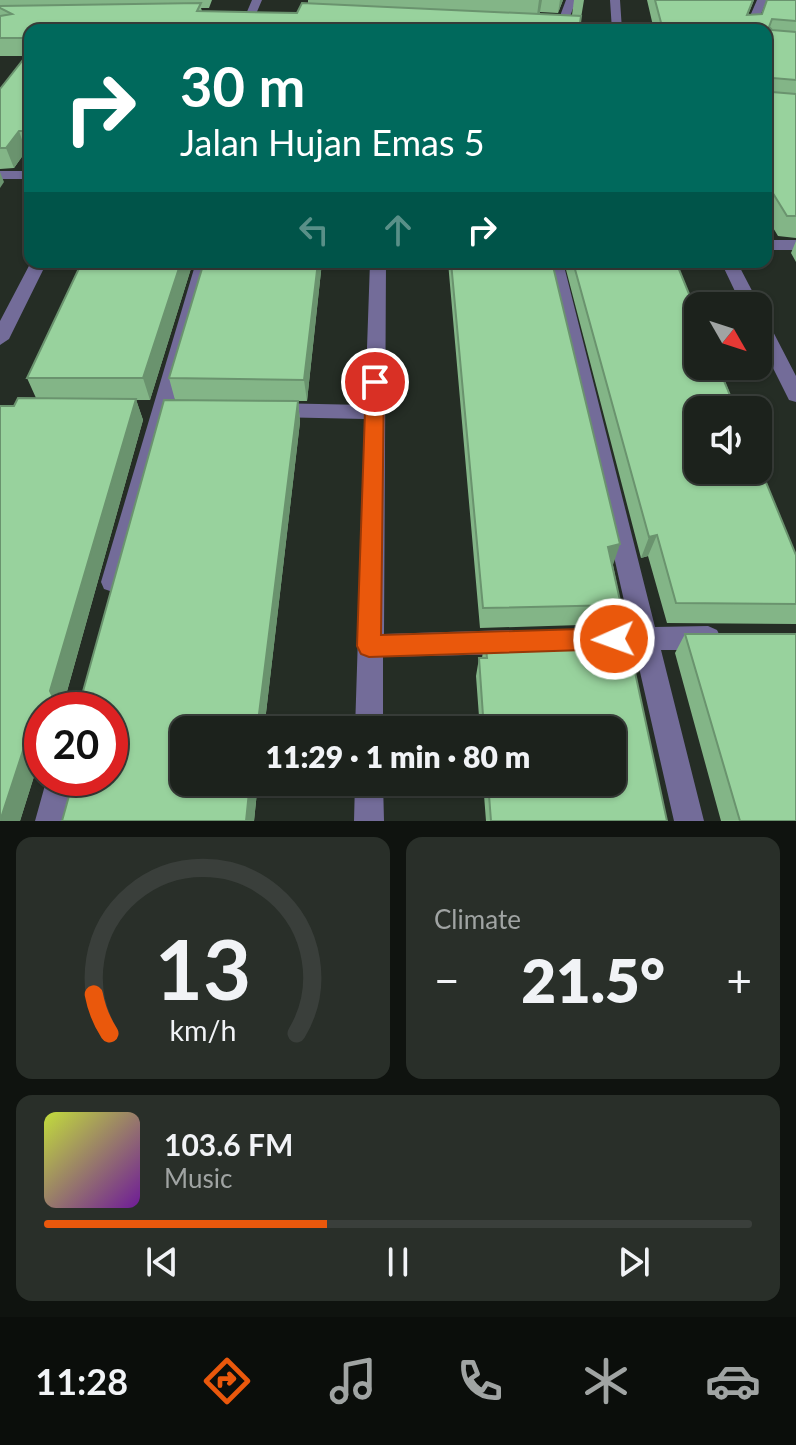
<!DOCTYPE html>
<meta charset="utf-8">
<style>
body{margin:0;font-family:Lato,sans-serif;background:#292f29;color:#f1f3f6;height:100vh;display:flex;flex-direction:column;font-size:30px;white-space:nowrap}
*{box-sizing:border-box;margin:0}
p{font-size:26px;color:#a0a4a3}
.icon{flex:none;width:44px;height:44px;fill:none;stroke:currentColor;stroke-width:2;stroke-linecap:round;stroke-linejoin:round}
.map{position:relative;height:821px;overflow:hidden}
.panel{display:flex;flex-direction:column;gap:16px;padding:16px;background:#0f130f;flex:1}
.panel>*{flex:none}
.hud{position:absolute;left:24px;top:24px;width:748px;height:244px;border-radius:16px;box-shadow:0 2px 6px #0004,0 0 0 2px #3a3f3b;background:#00695c;color:#fff;overflow:hidden}
.needle{width:52px;rotate:129deg}
.fabs{position:absolute;left:684px;top:292px;display:grid;gap:16px}
.fabs a{display:grid;place-items:center;width:88px;height:88px;border-radius:16px;background:#1c221c;box-shadow:0 2px 6px #0004,0 0 0 2px #3a3f3b;font-size:40px}
.speed{position:absolute;left:24px;top:692px;display:flex;gap:16px;font-size:40px;font-weight:700;text-align:center}
.speed>*{display:grid;place-content:center;width:104px;height:104px;border-radius:50%;background:#1c221c;box-shadow:0 2px 6px #0004,0 0 0 2px #3a3f3b;line-height:1}
.speed .limit{border:12px solid #d22;background:#fff;color:#111}
.pin{position:absolute;display:grid;place-items:center;width:68px;height:68px;color:#fff;margin:-34px;border:4px solid #fff;border-radius:50%;box-shadow:0 2px 8px #0007}
.me{position:absolute;width:88px;margin:-44px;rotate:268deg;stroke-linejoin:round;filter:drop-shadow(0 0 6px #0008)}
.turn{display:flex;align-items:center;gap:28px;height:168px;padding:0 24px;font-size:36px}
.turn .icon{width:104px;height:104px;stroke-width:2.5}
.turn b{display:block;font-size:56px;line-height:68px}
.lanes{display:flex;align-items:center;height:76px;padding:0 24px;background:#0003;justify-content:center;gap:40px;direction:ltr}
.lanes .off{opacity:.35}
.big{font-size:60px;font-weight:800;line-height:1.1}
.panel .tile{flex:1;display:flex;flex-direction:column;justify-content:center;gap:12px;min-width:0;padding:0 28px;border-radius:16px;background:#292f29}
.panel .dial{align-items:center;gap:0}
.dial svg{height:208px;overflow:visible;fill:none;stroke:#3a3f3b;stroke-width:7;stroke-linecap:round;text-anchor:middle}
.dial text{fill:#f1f3f6;stroke:none}
.song{display:flex;align-items:center;gap:24px}
.cover{width:96px;height:96px;border-radius:12px;background:linear-gradient(135deg,hsl(70 70% 55%),hsl(280 70% 35%))}
.played{height:8px;border-radius:4px;background:linear-gradient(90deg,#ea580c 40%,#3a3f3b 40%)}
.keys{display:flex;justify-content:space-around;direction:ltr}
.heat{display:flex;justify-content:space-between;align-items:center;font-size:44px;direction:ltr}
.panel .tiles{flex:1;display:grid;gap:16px;grid-template-columns:1fr 1fr}
.tile:last-child{grid-column:span 2}
.trip{position:absolute;left:170px;top:716px;width:456px;height:80px;border-radius:16px;background:#1c221c;box-shadow:0 2px 6px #0004,0 0 0 2px #3a3f3b;font-weight:800;line-height:80px;text-align:center}
.dock{display:flex;height:128px;justify-content:space-around;align-items:center;background:#0b0e0b;color:#a0a4a3}
.dock .icon{width:56px;height:56px}
.dock .active{color:#ea580c}
.dock b{font-size:36px;color:#f1f3f6}
.map>svg:first-child{display:block}
</style>
<div class="map">
<svg width="796" height="821" viewBox="0 0 796 821">
<rect width="100%" height="100%" fill="#252d25"/>
<g fill="none" stroke-linecap="round" stroke-linejoin="round">
<!-- minor -->
<path fill="#736c99" fill-rule="evenodd" d="M252 0H262L256 14 251 17 246 14Z
M566 0H576L568 22 542 21 537 18 542 15 560 16Z
M610 0H620L622 30H612Z
M757 0H767L754 30H744Z
M0 171H30V179H0Z
M766 240H796V250H766Z
M31 262H47L9 339 0 345V321Z
M196 262H212L125 582 122 589 113 592 104 589 101 582Z
M370 262H386L384 634 512 630 521 634 525 642 521 650 512 654 383 657V730H355L365 419 272 417 265 415 262 410 265 405 272 403 365 405Z
M547 262H563L655 627 708 626 717 630 721 638 717 646 708 650H661L704 821H674L635 650 600 651 591 647 587 639 591 631 600 627H630Z
M721 262H737L760 306 758 309V306H742Z
M758 314 767 320 796 376V402L789 400 758 338Z
M47 778H75L65 821H35Z
M355 782H383L384 821H354Z"/>
</g>
<!-- wall -->
<path fill="#83b587" d="M0 0H212L209 8H201L202 11 297 13 308 4V0H563L558 13 540 12 539 14 572 15 574 0H584L579 30H30V151H26L14 168 0 169V89L26 56H0Z
M647 0H754L748 15 762 14 796 0V238L778 236 766 216V30H654Z
M796 241V262L791 253Z
M82 262H193L150 400H136L143 420 66 695H82L164 400H175L169 378 204 262H322L307 401H298L300 422 264 730H184V782H258L254 821H62L74 778H110V710H42V751L20 821H0V406H14L18 398H36L27 378Z
M448 262H552L621 605 613 624 480 628Z
M564 262H676L796 555V624L667 623 648 556 641 558Z
M685 634 796 821H721L675 653Z
M627 635 667 821H486L483 782H612V730H480L476 676 479 658H482L485 638Z"/>
<!-- shaded-wall -->
<path fill="#6a936e" d="M539 0H542L540 12 537 15Z
M560 0H563L558 13Z
M30 121V150L23 131Z
M19 131 26 151 14 168 6 148Z
M0 172 4 182 0 188Z
M181 262H193L150 400 143 378Z
M318 262H322L307 401 304 380Z
M136 399 143 420 62 709 50 691Z
M298 401 300 422 264 730H257Z
M657 535 648 556 641 558 649 537Z
M620 544 613 565 608 547Z
M35 714 42 724V751L20 821H0Z
M250 782H258L254 821H246Z"/>
<!-- building -->
<path fill="#98d29d" stroke="#6a936e" stroke-width="2" d="M655 0H753L747 15 762 14 767 0H796V21L772 19 769 27 772 30 796 32V80L773 78 769 89 772 92 796 94V216H787L766 182V30H663Z
M201 3 197 11 297 13 302 3 581 16 579 30H30V38H0V16L12 14 0 8V6Z
M30 51V121L23 131H19L6 148H0V89Z
M82 262H181L143 378H27Z
M204 262H318L304 380 169 378Z
M451 262H552L620 544 608 547 621 605 483 608Z
M573 262H676L698 316V366H718L736 410H698V470H758V463L796 555V604L676 603 657 535 649 537Z
M18 398 136 399 50 691 52 695H82L164 400 298 401 257 730H184V782H250L246 821H62L74 778H110V710H42V716L35 714 0 821V406H14Z
M685 634H796V821H740Z
M627 635 667 821H491L488 782H612V730H484L479 658H487L485 638Z"/>
<!-- route -->
<path fill="#ea580c" stroke="#983908" stroke-width="2" d="M375 376 384 382 381 635 614 628 622 631 626 639 622 646 614 649 369 657 361 654 357 646 366 382Z"/>
</svg>
<div class="fabs">
<a><svg class="needle" viewBox="-14 -14 28 28"><path d="M0-13l5 13h-10z" fill="#e53935"/><path d="M0 13l5-13h-10z" fill="#a0a4a3"/></svg></a>
<a><svg class="icon" aria-label="sound" viewBox="0 0 24 24"><path d="M4 9h4l5-4v14l-5-4H4zM17 9q2 3 0 6"/></svg></a>
</div>
<div class="speed"><div class="limit">20</div></div>
<div class="pin" style="left:375px;top:382px;background:#d93025"><svg class="icon" aria-label="arrive" viewBox="0 0 24 24"><path d="M6 21V4h12l-3 4 3 4H6"/></svg></div>
<svg class="me" style="left:614px;top:639px" viewBox="-20 -20 40 40"><circle r="17" fill="#ea580c" stroke="#fff" stroke-width="3"/><path d="M0-11L8 9 0 5-8 9z" fill="#fff"/></svg>
<div class="trip">11:29 · 1 min · 80 m</div>
<div class="hud">
<div class="turn"><svg class="icon" aria-label="right" viewBox="0 0 24 24"><path d="M7 20v-9h11M14 6l5 5-5 5"/></svg><div><b>30 m</b>Jalan Hujan Emas 5</div></div>
<div class="lanes"><svg class="icon off" aria-label="left" viewBox="0 0 24 24"><path d="M17 20v-9H6M10 6l-5 5 5 5"/></svg><svg class="icon off" aria-label="ahead" viewBox="0 0 24 24"><path d="M12 20V5M6 11l6-6 6 6"/></svg><svg class="icon" aria-label="right" viewBox="0 0 24 24"><path d="M7 20v-9h11M14 6l5 5-5 5"/></svg></div>
</div>
</div>
<section class="panel">
<div class="tiles">
<div class="tile dial"><svg viewBox="0 0 100 80">
<path d="M14 69A42 42 0 1 1 86 69"/>
<path d="M14 69A42 42 0 0 1 8 54" stroke="#ea580c"/>
<text x="50" y="56" font-size="32" font-weight="700">13</text>
<text x="50" y="72" font-size="11">km/h</text>
</svg></div>
<div class="tile"><p>Climate</p>
<div class="heat"><a>−</a><b class="big">21.5°</b><a>+</a></div>
</div>
<div class="tile">
<div class="song"><i class="cover"></i><div><b>103.6 FM</b><p>Music</p></div></div>
<div class="played"></div>
<div class="keys"><svg class="icon" aria-label="previous" viewBox="0 0 24 24"><path d="M18 5L8 12l10 7zM5 5v14"/></svg><svg class="icon" aria-label="pause" viewBox="0 0 24 24"><path d="M8 5v14M16 5v14"/></svg><svg class="icon" aria-label="next" viewBox="0 0 24 24"><path d="M6 5l10 7-10 7zM19 5v14"/></svg></div>
</div>
</div>
</section>
<nav class="dock">
<b>11:28</b>
<svg class="icon active" aria-label="directions" viewBox="0 0 24 24"><path d="M12 3l9 9-9 9-9-9zM9 14v-3h6M13 9l2 2-2 2"/></svg>
<svg class="icon" aria-label="music" viewBox="0 0 24 24"><path d="M9 18V5l10-2v13"/><circle cx="6" cy="18" r="3"/><circle cx="16" cy="16" r="3"/></svg>
<svg class="icon" aria-label="phone" viewBox="0 0 24 24"><path d="M5 4h4l2 5-3 2q2 4 5 5l2-3 5 2v4C11 20 4 13 5 4z"/></svg>
<svg class="icon" aria-label="climate" viewBox="0 0 24 24"><path d="M12 3v18M4 7l16 10M4 17L20 7"/></svg>
<svg class="icon" aria-label="car" viewBox="0 0 24 24"><path d="M5 17H2v-5l4-1 3-4h7l3 4 3 1v5h-3M9 17h6M6 11h13"/><circle cx="7" cy="17" r="2"/><circle cx="17" cy="17" r="2"/></svg>
</nav>
